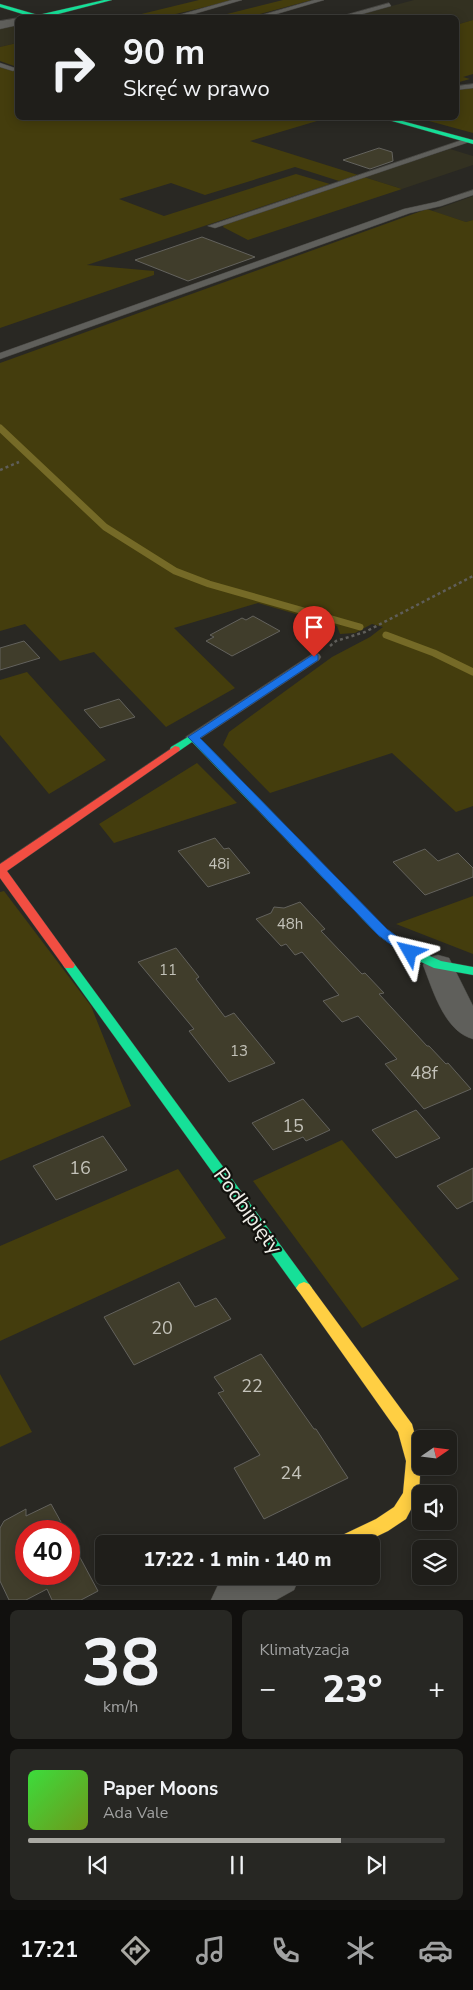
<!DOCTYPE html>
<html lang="pl">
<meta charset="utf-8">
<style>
body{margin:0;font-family:"Nunito Sans",sans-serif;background:#272723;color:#f1f3f6;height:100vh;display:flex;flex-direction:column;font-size:19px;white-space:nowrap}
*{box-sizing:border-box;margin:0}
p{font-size:16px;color:#a1a2a2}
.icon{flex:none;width:28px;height:28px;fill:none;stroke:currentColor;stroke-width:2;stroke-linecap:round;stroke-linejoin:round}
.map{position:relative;height:1600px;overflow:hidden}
.drawer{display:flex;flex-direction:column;gap:10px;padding:10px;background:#11100e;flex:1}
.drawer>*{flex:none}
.hud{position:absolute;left:15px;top:15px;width:444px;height:105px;border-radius:8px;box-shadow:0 2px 12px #0003,0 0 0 1px #3c3c39;background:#1f1e1a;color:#f1f3f6;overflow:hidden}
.needle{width:32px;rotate:76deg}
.controls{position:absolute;left:412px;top:1430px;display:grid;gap:10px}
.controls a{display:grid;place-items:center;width:45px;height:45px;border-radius:8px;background:#1f1e1a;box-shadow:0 2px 12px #0003,0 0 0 1px #3c3c39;font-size:25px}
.speed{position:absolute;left:15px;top:1520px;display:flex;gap:10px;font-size:25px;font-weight:700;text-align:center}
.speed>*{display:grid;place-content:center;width:65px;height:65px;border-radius:50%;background:#1f1e1a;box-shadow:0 2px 12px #0003,0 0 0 1px #3c3c39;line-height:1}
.speed .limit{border:8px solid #d22;background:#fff;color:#111}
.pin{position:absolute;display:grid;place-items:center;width:42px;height:42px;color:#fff;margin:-51px -21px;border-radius:50% 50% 50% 0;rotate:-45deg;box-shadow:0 0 5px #0007}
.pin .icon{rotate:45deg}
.me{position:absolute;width:55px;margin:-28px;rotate:307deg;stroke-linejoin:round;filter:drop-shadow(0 0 4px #0008)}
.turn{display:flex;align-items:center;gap:18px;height:105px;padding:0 25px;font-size:22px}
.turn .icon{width:65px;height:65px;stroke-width:2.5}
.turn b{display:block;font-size:35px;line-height:42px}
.big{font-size:38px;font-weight:800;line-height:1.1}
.drawer .tile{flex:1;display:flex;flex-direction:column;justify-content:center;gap:8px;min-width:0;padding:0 18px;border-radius:8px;background:#272723}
.drawer .dial{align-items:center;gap:0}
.dial b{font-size:65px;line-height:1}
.song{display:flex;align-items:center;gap:15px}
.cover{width:60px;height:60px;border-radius:8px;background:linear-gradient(135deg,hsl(120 70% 55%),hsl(80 70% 35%))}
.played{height:5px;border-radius:2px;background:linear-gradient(90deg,#aaa9a3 75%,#3c3c39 75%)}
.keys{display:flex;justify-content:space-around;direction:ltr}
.heat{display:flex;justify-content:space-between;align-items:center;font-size:28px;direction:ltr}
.drawer .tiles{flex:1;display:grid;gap:10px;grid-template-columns:1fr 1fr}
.tile:last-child{grid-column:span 2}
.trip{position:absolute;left:95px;top:1535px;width:285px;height:50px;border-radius:8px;background:#1f1e1a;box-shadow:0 2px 12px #0003,0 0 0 1px #3c3c39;font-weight:800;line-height:50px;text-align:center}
.tabs{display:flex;height:80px;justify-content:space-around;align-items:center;background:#0c0c0a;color:#a1a2a2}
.tabs .icon{width:35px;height:35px}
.tabs .current{color:#aaa9a3}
.tabs b{font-size:22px;color:#f1f3f6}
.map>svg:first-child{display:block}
</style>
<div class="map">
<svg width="473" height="1600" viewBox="0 0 473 1600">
<rect width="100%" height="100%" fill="#292823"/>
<!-- built -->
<path fill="#333121" d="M414 0H473V20L456 25V18H347Z
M17 25V43L0 47V29Z
M450 149 473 156V165L402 189 364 177Z
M473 196V220L466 222 432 211Z"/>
<!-- green -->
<path fill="#443d0d" d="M199 0H235L163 17 125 18Z
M283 0H312L260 14 223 15Z
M473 20V74L463 77 470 79 456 83V25Z
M17 43V67L0 61V47Z
M0 66 11 70 17 68 18 118H327L250 141 358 175 339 181 295 167 205 195 171 183 119 199 164 216 296 174 330 184 87 265 154 271V275L0 328Z
M473 87V133L418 118H456V90Z
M364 177 402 189 248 240 223 227 224 224Z
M427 209 466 222 473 220V806L456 812 392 753 270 793 223 745 229 732 332 657 370 637 383 627 372 624 355 633 340 634 337 626 258 603 174 628 235 688 166 727 94 652 60 661 25 624 0 631V363Z
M27 672 106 760 49 794 0 735V680Z
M197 763 237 803 114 843 99 824Z
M4 891 91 1006 131 1106 0 1161V892Z
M473 896V954L396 924Z
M342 1140 459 1279 362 1328 253 1181Z
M178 1169 226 1238 0 1341V1246Z
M0 1374 32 1432 0 1447Z"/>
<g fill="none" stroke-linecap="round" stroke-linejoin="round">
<!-- stream -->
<path stroke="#756a27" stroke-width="7" d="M0 428 105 527 175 571 209 584 360 627
M386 635 434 653 473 672"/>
</g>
<!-- building -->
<path fill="#403d2b" stroke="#63625d" d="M379 148 392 152 393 161 370 169 343 160Z
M202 237 255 257 188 281 135 260Z
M253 616 280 631 232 656 206 641 214 637 210 635 242 618 246 620Z
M24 641 40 658 0 670V648Z
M119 699 135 717 100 728 84 710Z
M215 838 224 849 229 848 250 873 208 887 178 851Z
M425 849 438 861 458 853 473 868V877L425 895 393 862Z
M300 902 325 929 321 931 362 974 365 973 384 993 379 994 427 1046H429L446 1064 448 1063 471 1089 424 1109 385 1064 397 1059 358 1016 342 1022 323 1001 339 995 302 952 295 955 286 944 281 946 256 919 271 913 274 907 284 908Z
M176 948 199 977 196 979 225 1017 234 1013 275 1063 229 1082 189 1031 194 1029 138 962Z
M303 1099 330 1130 306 1141 303 1137 273 1150 252 1123Z
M416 1110 440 1138 396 1158 372 1130Z
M103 1136 127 1170 56 1200 33 1166Z
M473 1168V1201L457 1209 437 1186Z
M179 1282 195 1307 216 1298 231 1319 134 1365 104 1317Z
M261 1354 314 1429H316L348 1478 264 1519 234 1468 260 1455 218 1393 224 1391 214 1377Z
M51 1504 66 1531H26V1574H69V1537L98 1591 81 1600H52L47 1589 26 1600H9L0 1581V1528L4 1521 26 1509V1516Z"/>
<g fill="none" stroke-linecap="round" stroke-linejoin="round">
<defs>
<path id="lane" d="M232 0H242L180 18H168Z
M314 0H324L263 18H251Z
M389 3 391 6 348 18H335Z
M0 63 15 68 16 69 13 71 0 67Z
M473 84V88L456 90V86Z
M465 139 472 141 215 228 208 226Z
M473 190V195L441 206 410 213 0 359V353L404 209 436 202Z
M314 653 319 654 321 657 319 660 198 740 193 741 186 737Z"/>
<path id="street" d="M18 18V25L0 29V21Z
M438 955 449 958 473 1006V1039C444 1031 433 990 423 965L427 958Z
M235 1576H300L294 1590 276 1600H211L218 1585Z"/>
<path id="fast" d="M104 0H112L43 18H31L32 17 0 7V4L38 15Z
M385 118H391L473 140V144L385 119Z
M193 734 197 735 386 929 414 949 441 961 473 967V975L434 968 406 955 378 935 192 742 179 751H171L170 749 171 747Z
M69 961 73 962 309 1284 312 1288 309 1292 304 1294 299 1292 65 968 63 965 65 962Z"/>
<path id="slow" d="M304 1282 309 1284 412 1424 421 1457 419 1494 406 1519 388 1531 361 1544H333L336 1538 376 1519 394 1507 403 1493 406 1461 398 1432 299 1292 296 1288 299 1284Z"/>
<path id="jam" d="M175 746 179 747 180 749 179 751 7 871 75 965 73 968H65L0 878V864Z"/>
</defs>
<!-- lane casing -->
<use href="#lane" stroke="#464541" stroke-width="1"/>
<!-- street casing -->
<use href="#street" stroke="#464541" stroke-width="1"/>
<!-- fast casing -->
<use href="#fast" stroke="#464541" stroke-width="1"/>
<!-- slow casing -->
<use href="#slow" stroke="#464541" stroke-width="1"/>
<!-- jam casing -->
<use href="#jam" stroke="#464541" stroke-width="1"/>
<!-- path -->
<path stroke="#5f5e5a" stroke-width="2.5" stroke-dasharray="3 3" stroke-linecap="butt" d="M0 470 19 462
M330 646 336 641 365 632 473 576"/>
<!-- lane -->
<use href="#lane" fill="#5f5f5b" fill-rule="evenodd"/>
<!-- street -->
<use href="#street" fill="#5f5f5b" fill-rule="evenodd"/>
<!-- fast -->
<use href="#fast" fill="#16e098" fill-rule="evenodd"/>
<!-- slow -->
<use href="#slow" fill="#ffcf43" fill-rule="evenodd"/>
<!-- jam -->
<use href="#jam" fill="#f24e42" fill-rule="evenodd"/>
</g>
<!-- route -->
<path fill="#1a73e8" stroke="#114b97" d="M314 654 318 655V660L200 738 387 929 414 949 416 952 414 955H405L378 935 188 737Z"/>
<g text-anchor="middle" stroke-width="4.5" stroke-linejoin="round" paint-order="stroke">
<!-- number labels -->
<g font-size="15" fill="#c3c2b9">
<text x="219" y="869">48i</text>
<text x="290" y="929">48h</text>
<text x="168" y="975">11</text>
<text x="239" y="1056">13</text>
</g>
<!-- near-number labels -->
<g font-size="18" fill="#c3c2b9">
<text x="424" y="1079">48f</text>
<text x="293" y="1132">15</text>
<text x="80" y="1174">16</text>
<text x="162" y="1334">20</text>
<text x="252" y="1392">22</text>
<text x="291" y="1479">24</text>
</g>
<!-- near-street labels -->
<g font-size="21" fill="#efeee8" stroke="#13120e">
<text transform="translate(248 1211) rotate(54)" y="7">Podbipięty</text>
</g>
</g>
</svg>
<div class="controls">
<a><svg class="needle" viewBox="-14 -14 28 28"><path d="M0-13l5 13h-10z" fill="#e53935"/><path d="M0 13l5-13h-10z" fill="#a1a2a2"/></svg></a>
<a><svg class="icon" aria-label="sound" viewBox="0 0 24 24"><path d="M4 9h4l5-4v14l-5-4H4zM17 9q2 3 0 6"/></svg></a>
<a><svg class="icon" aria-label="layers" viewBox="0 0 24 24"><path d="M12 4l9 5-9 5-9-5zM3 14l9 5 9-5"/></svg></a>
</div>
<div class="speed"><div class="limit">40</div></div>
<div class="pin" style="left:314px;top:657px;background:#d93025"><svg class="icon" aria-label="arrive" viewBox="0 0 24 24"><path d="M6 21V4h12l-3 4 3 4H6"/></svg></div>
<svg class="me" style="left:410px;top:952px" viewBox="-20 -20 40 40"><path d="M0-17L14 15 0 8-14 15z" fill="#1a73e8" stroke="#fff" stroke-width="4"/></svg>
<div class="trip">17:22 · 1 min · 140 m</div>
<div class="hud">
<div class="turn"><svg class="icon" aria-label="right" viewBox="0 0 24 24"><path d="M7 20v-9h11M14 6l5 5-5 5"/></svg><div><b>90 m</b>Skręć w prawo</div></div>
</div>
</div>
<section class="drawer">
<div class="tiles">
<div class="tile dial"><b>38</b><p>km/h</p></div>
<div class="tile"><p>Klimatyzacja</p>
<div class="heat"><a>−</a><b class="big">23°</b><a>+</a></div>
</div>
<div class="tile">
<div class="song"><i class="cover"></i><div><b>Paper Moons</b><p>Ada Vale</p></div></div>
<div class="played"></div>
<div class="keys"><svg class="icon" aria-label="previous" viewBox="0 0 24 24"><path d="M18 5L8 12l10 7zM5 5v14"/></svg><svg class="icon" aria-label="pause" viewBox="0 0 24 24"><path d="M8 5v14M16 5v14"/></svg><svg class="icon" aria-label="next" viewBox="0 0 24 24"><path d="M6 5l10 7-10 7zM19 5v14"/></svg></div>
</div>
</div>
</section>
<nav class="tabs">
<b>17:21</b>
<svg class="icon current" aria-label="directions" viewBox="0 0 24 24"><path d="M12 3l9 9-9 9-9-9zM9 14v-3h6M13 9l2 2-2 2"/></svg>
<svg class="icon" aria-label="music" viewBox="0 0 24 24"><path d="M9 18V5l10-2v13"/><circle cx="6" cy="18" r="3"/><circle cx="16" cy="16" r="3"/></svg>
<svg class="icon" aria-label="phone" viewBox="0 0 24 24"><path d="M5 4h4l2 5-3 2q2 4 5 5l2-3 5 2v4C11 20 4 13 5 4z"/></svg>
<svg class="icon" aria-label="climate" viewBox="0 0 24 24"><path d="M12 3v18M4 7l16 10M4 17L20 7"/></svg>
<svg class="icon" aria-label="car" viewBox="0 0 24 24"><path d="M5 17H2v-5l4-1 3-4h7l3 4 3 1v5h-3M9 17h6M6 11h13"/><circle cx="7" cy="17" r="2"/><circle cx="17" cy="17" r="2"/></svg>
</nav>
